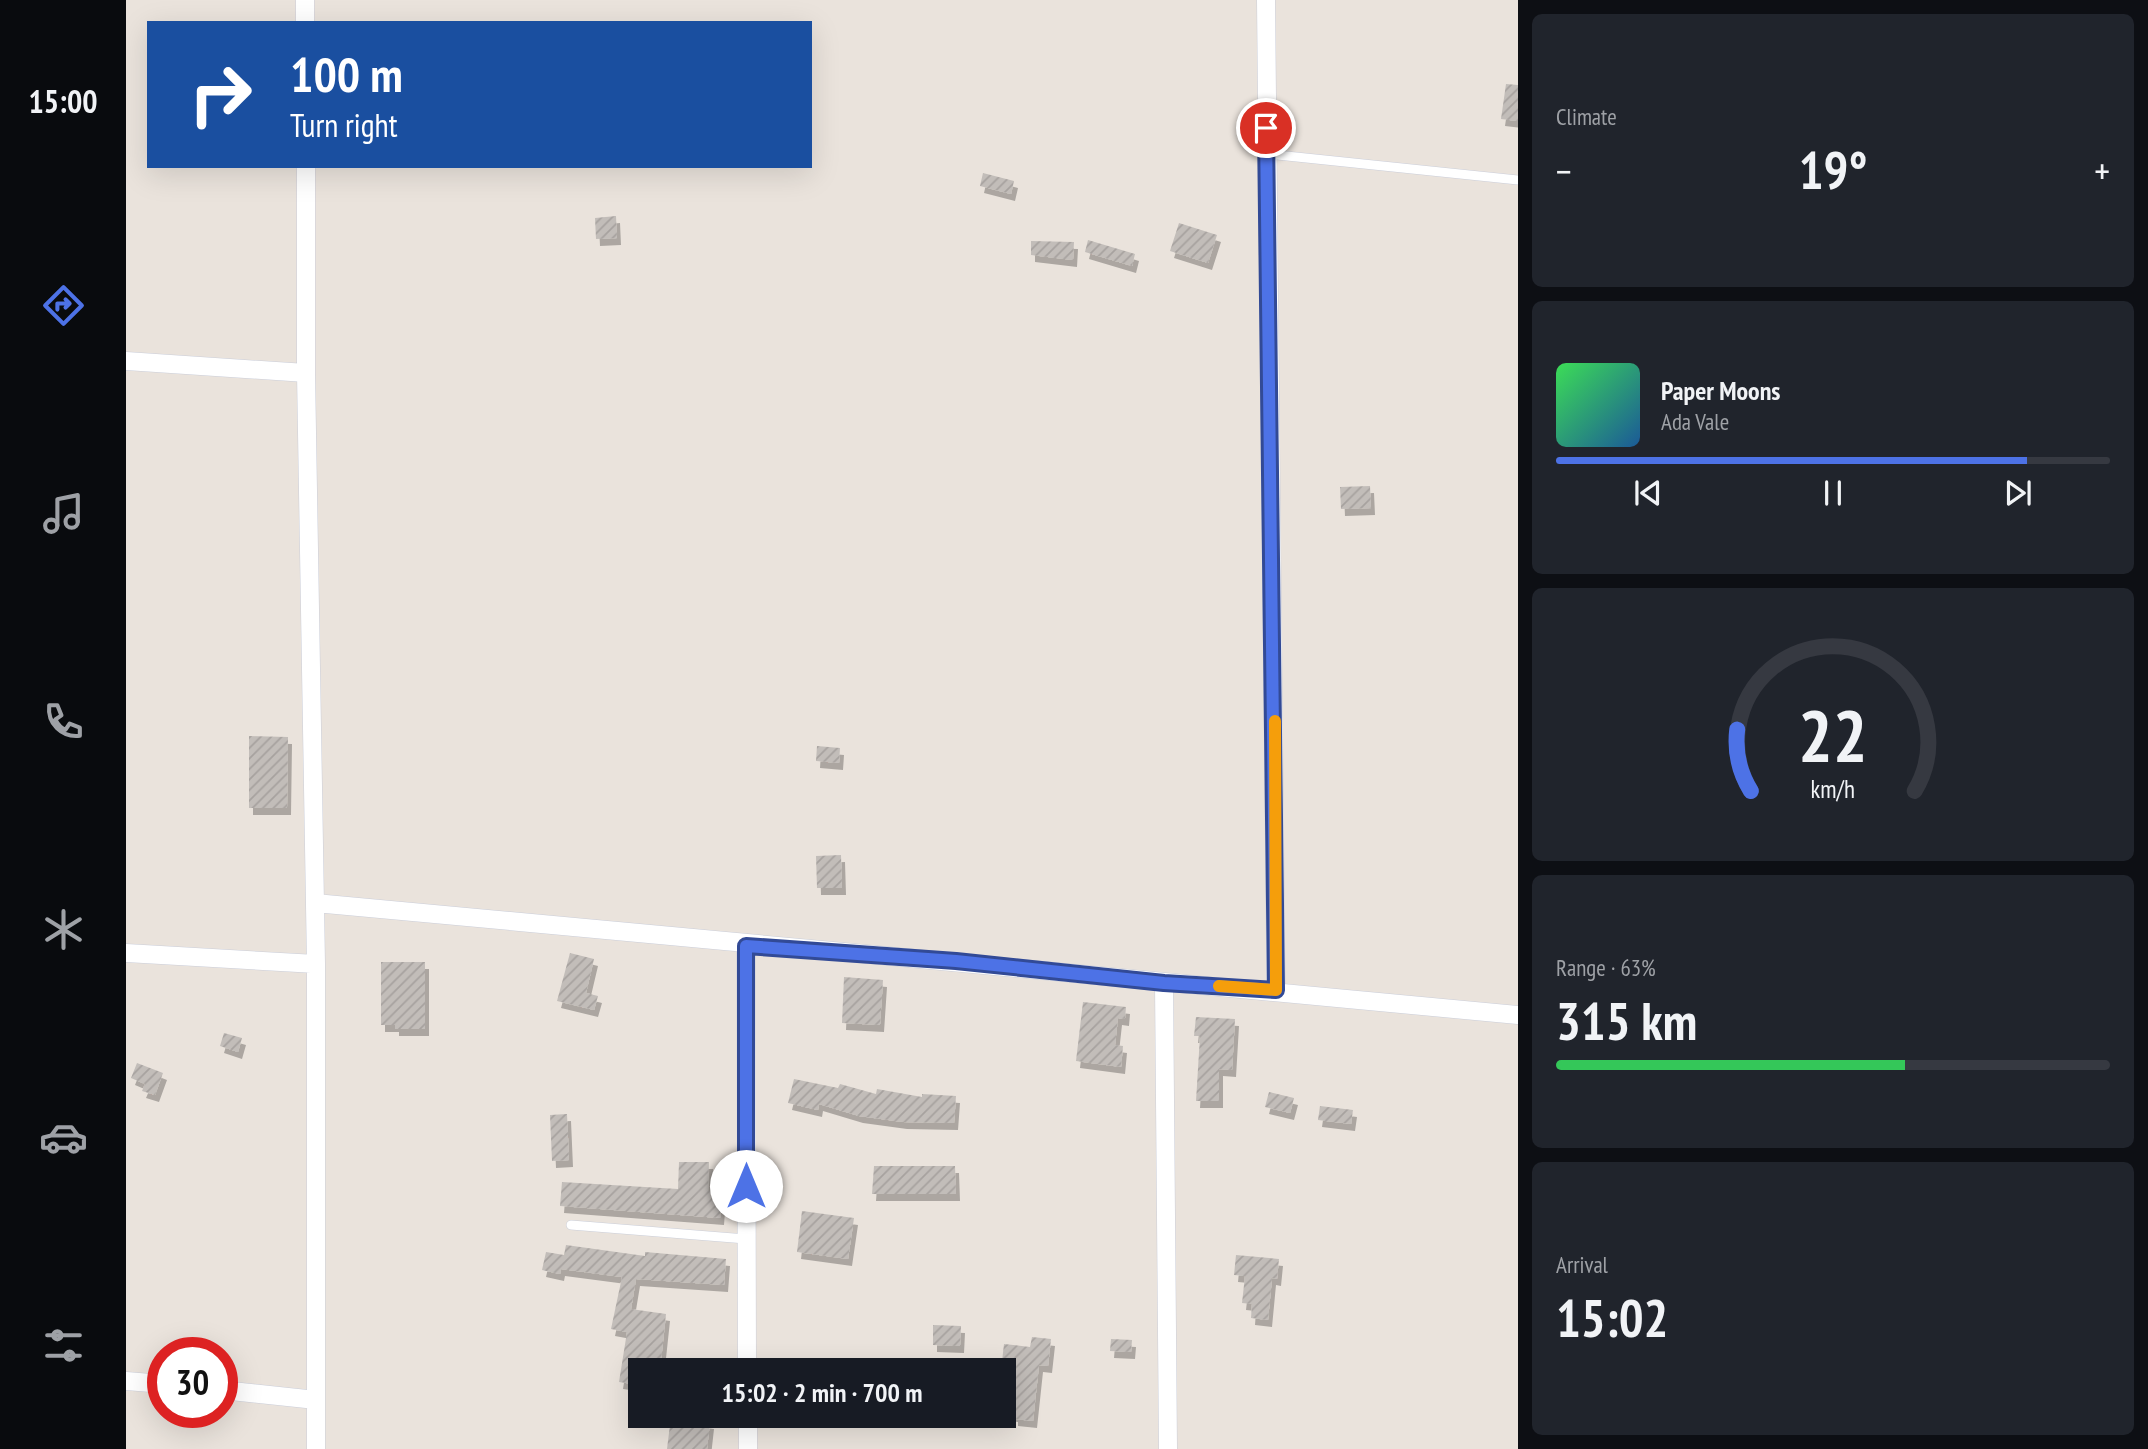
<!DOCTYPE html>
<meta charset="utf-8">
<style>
body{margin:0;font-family:"PT Sans Narrow",sans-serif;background:#20242c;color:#f1f3f6;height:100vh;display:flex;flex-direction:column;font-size:26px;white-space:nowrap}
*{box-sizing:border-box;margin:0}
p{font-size:23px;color:#9ea1a6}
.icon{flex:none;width:38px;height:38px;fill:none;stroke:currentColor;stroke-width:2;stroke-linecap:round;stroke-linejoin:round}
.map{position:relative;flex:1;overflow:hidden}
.side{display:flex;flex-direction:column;gap:14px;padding:14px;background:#0d0f14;width:630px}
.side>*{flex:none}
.top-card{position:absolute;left:21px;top:21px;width:665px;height:147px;border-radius:0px;box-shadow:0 7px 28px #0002;background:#1a4fa0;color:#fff;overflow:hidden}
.speed{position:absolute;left:21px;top:1337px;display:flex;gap:14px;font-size:35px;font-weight:700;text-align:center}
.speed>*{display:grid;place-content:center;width:91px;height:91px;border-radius:50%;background:#171b24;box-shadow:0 7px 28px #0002;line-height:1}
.speed .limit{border:10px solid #d22;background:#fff;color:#111}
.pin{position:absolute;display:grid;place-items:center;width:60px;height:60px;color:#fff;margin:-30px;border:4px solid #fff;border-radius:50%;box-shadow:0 2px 7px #0007}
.me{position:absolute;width:77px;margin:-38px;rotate:0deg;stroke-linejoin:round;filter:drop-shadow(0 0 5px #0008)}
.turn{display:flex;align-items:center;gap:24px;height:147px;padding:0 28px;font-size:32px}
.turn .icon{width:91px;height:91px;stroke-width:2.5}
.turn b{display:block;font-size:49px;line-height:60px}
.big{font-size:52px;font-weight:700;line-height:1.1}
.side .tile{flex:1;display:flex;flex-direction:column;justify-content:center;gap:10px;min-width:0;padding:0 24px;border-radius:10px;background:#20242c}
.side .dial{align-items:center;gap:0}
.dial svg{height:182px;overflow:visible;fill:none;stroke:#363941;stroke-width:7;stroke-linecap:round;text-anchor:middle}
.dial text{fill:#f1f3f6;stroke:none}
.song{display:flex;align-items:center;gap:21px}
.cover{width:84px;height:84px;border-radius:10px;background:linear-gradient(135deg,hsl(130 70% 55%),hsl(210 70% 35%))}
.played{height:7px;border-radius:4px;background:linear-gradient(90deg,#4d72e6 85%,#363941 85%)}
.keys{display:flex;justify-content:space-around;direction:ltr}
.heat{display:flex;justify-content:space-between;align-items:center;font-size:38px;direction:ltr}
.charge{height:10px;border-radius:5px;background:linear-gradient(90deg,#34c759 63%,#363941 0)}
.trip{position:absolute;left:502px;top:1358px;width:388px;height:70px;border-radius:0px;background:#171b24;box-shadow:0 7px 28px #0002;font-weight:700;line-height:70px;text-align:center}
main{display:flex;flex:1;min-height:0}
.tabs{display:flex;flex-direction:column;width:126px;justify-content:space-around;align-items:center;background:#090b0e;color:#9ea1a6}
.tabs .icon{width:49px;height:49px}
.tabs .selected{color:#4d72e6}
.tabs b{font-size:32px;color:#f1f3f6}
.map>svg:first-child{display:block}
</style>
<main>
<nav class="tabs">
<b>15:00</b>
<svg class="icon selected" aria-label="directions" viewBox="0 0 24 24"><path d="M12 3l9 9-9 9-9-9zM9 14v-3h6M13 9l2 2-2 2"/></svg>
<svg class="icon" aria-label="music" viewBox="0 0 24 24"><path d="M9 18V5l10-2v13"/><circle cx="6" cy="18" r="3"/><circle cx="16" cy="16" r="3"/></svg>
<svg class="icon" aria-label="phone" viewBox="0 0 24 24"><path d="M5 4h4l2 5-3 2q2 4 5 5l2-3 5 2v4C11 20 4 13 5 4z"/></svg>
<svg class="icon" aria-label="climate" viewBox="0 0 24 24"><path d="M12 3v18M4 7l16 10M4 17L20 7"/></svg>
<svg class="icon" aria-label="car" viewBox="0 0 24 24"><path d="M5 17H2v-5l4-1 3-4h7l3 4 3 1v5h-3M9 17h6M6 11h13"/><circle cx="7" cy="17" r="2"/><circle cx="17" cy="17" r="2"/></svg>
<svg class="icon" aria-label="filters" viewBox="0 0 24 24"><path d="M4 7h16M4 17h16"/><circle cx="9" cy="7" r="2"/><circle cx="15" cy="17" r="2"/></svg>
</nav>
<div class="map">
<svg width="1392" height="1449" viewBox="0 0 1392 1449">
<defs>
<pattern id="building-hatch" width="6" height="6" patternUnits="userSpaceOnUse" patternTransform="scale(1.75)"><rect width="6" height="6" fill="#c2bdb9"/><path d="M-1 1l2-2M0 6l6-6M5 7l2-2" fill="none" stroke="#a7a29f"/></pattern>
<filter id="shadow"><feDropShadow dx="4" dy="7" stdDeviation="0" flood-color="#0004"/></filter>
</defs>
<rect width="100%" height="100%" fill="#eae3dc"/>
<!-- building -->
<path fill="url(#building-hatch)" filter="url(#shadow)" d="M1380 84 1392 85V121L1375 119Z
M857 173 888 181 885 194 854 186Z
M490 216 491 238 470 239 469 218Z
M1053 223 1091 235 1082 263 1044 251Z
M962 240 1009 254 1006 266 959 252Z
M905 241 948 242 947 260 905 255Z
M1244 486 1245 508 1215 509 1214 487Z
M123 736 162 737 161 808H123Z
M691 746 714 748 713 763 690 761Z
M715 855 716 888H691L690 856Z
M444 953 468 959 460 993 472 996 468 1010 431 1001Z
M255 962H299V1029H269V1025H255Z
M718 977 757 980 754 1025 716 1023Z
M957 1002 1000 1007 999 1019 992 1018 989 1045 997 1046 995 1067 950 1061Z
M1070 1017 1109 1019 1106 1070 1093 1069V1101H1070L1074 1036H1068Z
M98 1033 116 1038 112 1052 94 1046Z
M11 1063 37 1073 29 1095 16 1091 19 1084 5 1078Z
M668 1079 712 1088 714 1084 750 1094 751 1089 796 1097V1094L830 1096 828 1123 777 1122 733 1116 693 1104 692 1110 662 1103Z
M1143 1092 1168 1098 1164 1113 1139 1107Z
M1194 1106 1227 1110 1225 1124 1192 1120Z
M441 1114 443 1160 426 1161 424 1115Z
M553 1162H583L582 1191 596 1192 594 1218 434 1206 436 1182 552 1189Z
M748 1166H829L830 1194H746Z
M676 1211 728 1218 722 1259 671 1252Z
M440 1245 519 1256V1252L600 1259 598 1285 510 1279 505 1309 540 1314 534 1370H514V1385L493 1382 501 1332 485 1329 496 1277 435 1269 434 1274 416 1270 420 1252 438 1255Z
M1110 1255 1153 1259 1151 1279 1146 1278 1142 1320 1125 1318 1126 1304 1116 1303 1119 1276 1108 1275Z
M807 1325 835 1326 834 1346 807 1345Z
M906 1337 925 1339 922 1366 913 1365 907 1421 888 1419V1415L878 1414V1370H875L878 1344 904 1347Z
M985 1339 1006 1340 1005 1352 984 1351Z
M545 1417 584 1422 581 1449H541Z"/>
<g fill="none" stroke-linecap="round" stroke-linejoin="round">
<defs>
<path id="service" d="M1142 154 1392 180
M445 1225 620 1239"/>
<path id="minor" d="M179 0V23
M1140 0 1150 990
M180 166V373L190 964V1449
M0 361 180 373
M189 903C590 943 991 974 1392 1015
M620 946 621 1370
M0 953 190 964
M1038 983 1042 1449
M0 1381 37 1384
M96 1390 190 1400
M622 1416V1449"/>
</defs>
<!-- service casing -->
<use href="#service" stroke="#cbced9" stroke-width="10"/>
<!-- minor casing -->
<use href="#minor" stroke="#cbced9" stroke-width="19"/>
<!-- service -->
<use href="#service" stroke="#fff" stroke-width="9"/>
<!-- minor -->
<use href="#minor" stroke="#fff" stroke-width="18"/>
</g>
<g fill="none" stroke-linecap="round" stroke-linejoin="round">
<defs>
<path id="route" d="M620 1186V946L830 961 1038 983 1150 990 1140 128"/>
</defs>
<!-- route casing -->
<use href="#route" stroke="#324a96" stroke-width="18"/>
<!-- route -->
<use href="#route" stroke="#4d72e6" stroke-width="12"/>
<!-- slow -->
<path stroke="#f59e0b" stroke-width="12" d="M1093 986 1150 990 1149 721"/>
</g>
</svg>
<div class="speed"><div class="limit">30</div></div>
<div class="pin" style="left:1140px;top:128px;background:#d93025"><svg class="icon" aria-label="arrive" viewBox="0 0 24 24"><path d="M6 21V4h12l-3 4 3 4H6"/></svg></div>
<svg class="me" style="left:620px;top:1186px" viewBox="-20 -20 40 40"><circle r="19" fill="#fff"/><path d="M0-13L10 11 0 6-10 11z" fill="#4d72e6"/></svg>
<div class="trip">15:02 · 2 min · 700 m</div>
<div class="top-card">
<div class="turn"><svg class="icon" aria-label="right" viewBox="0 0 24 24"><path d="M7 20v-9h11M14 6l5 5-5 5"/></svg><div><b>100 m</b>Turn right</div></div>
</div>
</div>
<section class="side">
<div class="tile"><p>Climate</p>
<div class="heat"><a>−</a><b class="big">19°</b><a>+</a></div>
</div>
<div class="tile">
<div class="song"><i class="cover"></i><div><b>Paper Moons</b><p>Ada Vale</p></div></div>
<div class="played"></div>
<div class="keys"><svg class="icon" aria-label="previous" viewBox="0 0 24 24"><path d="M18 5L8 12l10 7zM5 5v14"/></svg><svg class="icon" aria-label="pause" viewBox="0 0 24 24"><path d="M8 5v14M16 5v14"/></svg><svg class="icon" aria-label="next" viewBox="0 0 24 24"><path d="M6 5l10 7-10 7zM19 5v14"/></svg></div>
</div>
<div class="tile dial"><svg viewBox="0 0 100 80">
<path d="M14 69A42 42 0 1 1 86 69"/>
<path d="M14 69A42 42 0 0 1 8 42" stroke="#4d72e6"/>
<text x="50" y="56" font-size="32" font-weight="700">22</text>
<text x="50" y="72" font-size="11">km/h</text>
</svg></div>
<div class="tile"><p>Range · 63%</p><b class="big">315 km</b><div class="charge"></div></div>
<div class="tile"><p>Arrival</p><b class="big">15:02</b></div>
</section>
</main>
